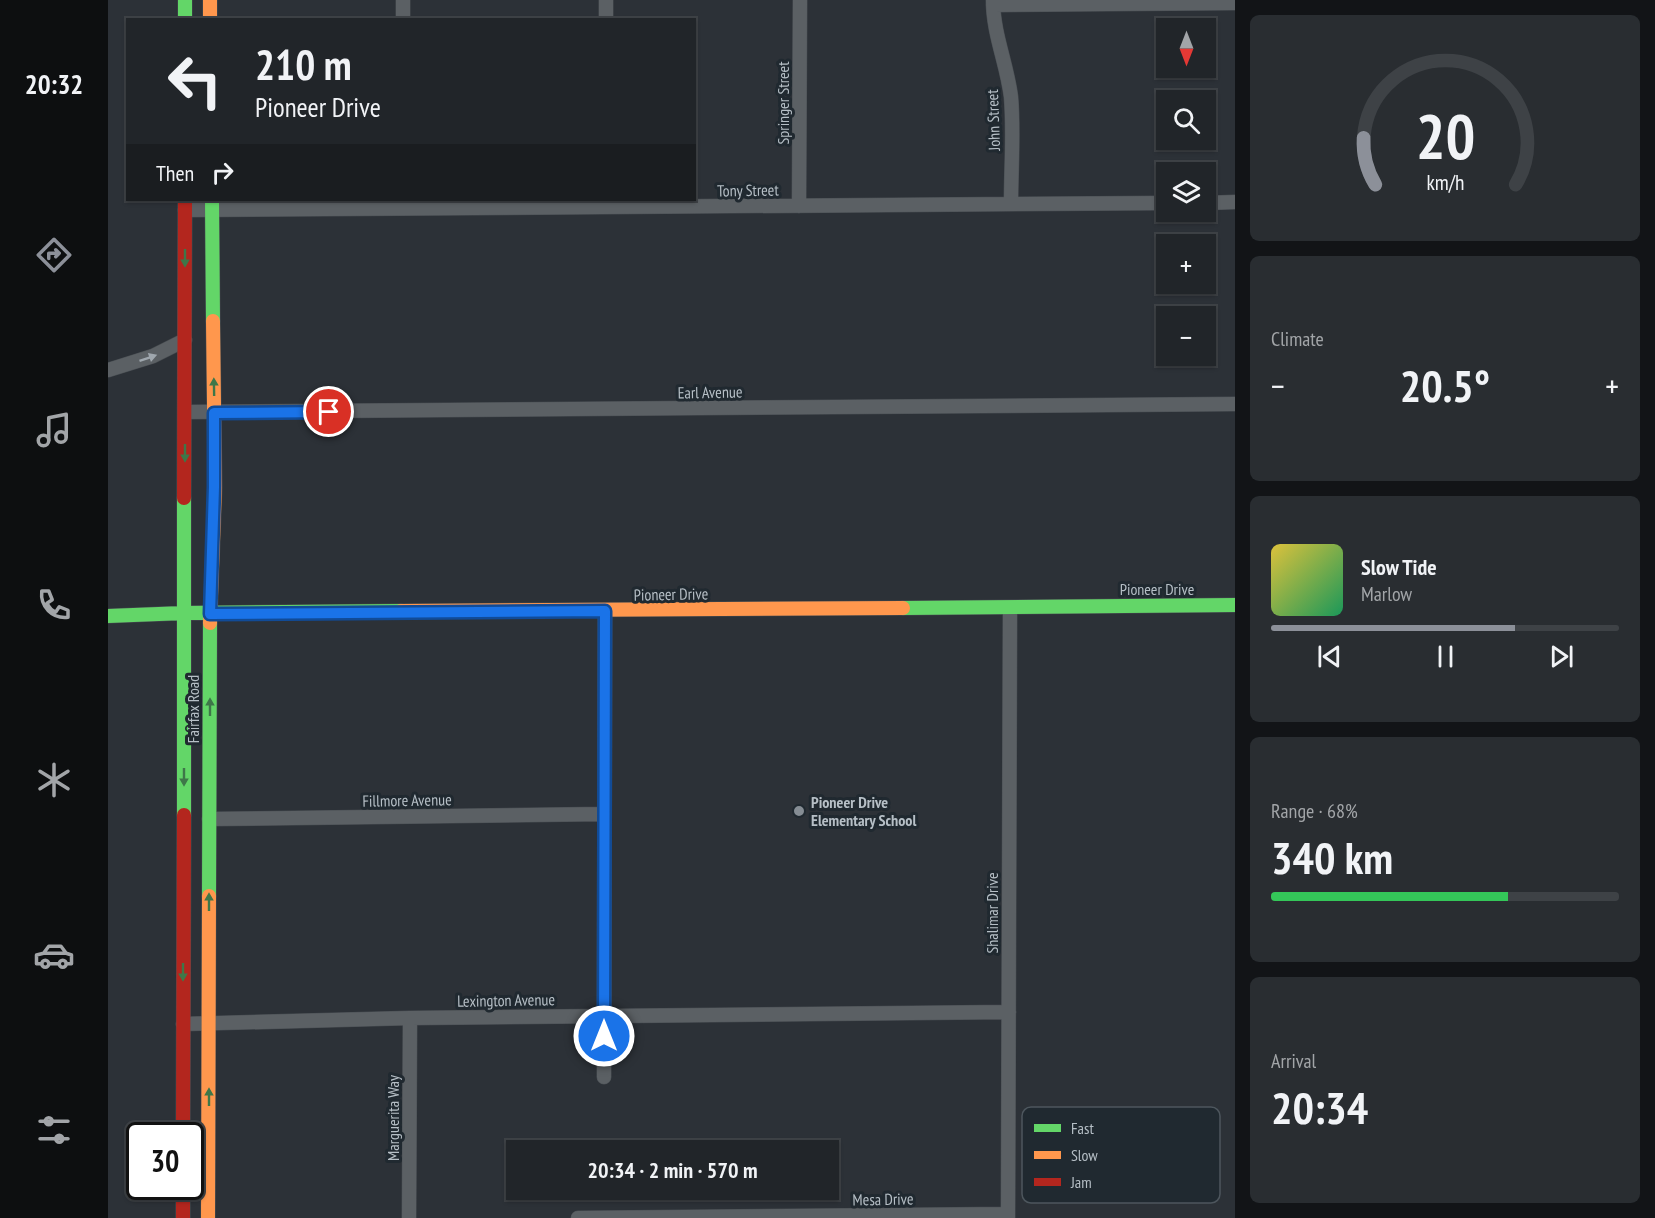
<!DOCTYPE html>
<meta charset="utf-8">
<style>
body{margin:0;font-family:"PT Sans Narrow",sans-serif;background:#292d31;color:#f1f3f6;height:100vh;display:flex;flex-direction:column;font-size:22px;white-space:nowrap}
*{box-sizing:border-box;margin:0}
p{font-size:20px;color:#a2a5a8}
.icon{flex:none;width:33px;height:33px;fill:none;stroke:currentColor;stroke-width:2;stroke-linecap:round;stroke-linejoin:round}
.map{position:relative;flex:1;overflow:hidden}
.details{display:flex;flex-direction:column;gap:15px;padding:15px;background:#121417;width:420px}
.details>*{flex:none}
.banner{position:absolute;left:18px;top:18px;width:570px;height:183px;border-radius:0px;box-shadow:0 2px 4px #0004,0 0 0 2px #3e4246;background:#212529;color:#f1f3f6;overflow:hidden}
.needle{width:39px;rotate:180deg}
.buttons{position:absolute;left:1048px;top:18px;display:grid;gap:12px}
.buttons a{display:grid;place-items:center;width:60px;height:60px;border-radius:0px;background:#212529;box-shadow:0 2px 4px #0004,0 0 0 2px #3e4246;font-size:30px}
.speed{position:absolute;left:18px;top:1122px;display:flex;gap:12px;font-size:30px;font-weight:700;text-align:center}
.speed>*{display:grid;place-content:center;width:78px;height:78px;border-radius:50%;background:#212529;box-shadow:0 2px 4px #0004,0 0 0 2px #3e4246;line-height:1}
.speed .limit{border:3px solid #111;border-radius:9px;background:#fff;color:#111}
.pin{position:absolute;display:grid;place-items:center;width:51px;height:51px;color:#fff;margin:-26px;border:3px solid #fff;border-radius:50%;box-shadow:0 2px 6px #0007}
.me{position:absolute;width:66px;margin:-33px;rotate:0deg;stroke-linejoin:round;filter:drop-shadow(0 0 4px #0008)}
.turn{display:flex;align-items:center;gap:21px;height:126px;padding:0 30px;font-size:27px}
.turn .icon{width:78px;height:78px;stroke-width:2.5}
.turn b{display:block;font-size:42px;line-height:51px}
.then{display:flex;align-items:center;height:57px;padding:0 30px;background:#0003;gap:12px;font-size:22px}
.big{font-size:45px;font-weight:700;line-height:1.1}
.details .tile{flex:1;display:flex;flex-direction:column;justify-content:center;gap:9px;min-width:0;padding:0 21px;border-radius:9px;background:#292d31}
.details .dial{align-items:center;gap:0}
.dial svg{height:156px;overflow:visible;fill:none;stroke:#3e4246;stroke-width:7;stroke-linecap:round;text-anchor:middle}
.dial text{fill:#f1f3f6;stroke:none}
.song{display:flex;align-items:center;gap:18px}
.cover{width:72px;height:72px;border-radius:9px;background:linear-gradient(135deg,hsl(50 70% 55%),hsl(150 70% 35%))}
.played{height:6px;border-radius:3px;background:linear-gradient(90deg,#8c9099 70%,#3e4246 70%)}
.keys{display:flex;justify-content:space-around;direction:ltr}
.heat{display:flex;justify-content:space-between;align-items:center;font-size:33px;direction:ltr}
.charge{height:9px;border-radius:4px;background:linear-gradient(90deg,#34c759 68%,#3e4246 0)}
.trip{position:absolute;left:398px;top:1140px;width:333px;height:60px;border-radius:0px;background:#212529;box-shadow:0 2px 4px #0004,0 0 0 2px #3e4246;font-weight:700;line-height:60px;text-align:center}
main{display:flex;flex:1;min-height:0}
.tab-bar{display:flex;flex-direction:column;width:108px;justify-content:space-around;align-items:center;background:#0d0f10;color:#a2a5a8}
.tab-bar .icon{width:42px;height:42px}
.tab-bar .current{color:#8c9099}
.tab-bar b{font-size:27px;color:#f1f3f6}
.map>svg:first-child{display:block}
</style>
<main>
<nav class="tab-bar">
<b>20:32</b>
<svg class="icon current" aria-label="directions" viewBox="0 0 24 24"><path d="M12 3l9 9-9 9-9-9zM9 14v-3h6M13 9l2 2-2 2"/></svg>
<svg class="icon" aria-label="music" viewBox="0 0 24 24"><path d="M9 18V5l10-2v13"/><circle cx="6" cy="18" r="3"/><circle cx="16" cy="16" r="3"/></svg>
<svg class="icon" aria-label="phone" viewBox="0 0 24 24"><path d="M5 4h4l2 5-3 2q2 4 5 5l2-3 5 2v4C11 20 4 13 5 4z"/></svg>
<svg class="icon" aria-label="climate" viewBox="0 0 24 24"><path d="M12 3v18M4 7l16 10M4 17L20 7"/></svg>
<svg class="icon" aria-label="car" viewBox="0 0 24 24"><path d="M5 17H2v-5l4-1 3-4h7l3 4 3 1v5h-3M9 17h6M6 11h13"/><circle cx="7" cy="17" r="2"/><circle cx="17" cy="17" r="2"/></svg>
<svg class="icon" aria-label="filters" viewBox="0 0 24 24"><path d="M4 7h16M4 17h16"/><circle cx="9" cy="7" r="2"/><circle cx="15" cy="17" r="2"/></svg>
</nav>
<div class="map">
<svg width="1127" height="1218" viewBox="0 0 1127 1218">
<rect width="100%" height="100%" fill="#2c3137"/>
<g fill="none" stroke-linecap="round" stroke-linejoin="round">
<defs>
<path id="street" d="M885 0C885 34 899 64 903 97 906 132 903 169 903 204
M885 5 1127 3
M295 20V0
M498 20V0
M1098 203 1127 202
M691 206 692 0
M77 210 1059 203
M0 370 45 356 77 340
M77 412 1127 404
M101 819 496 814
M75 1024 302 1018 901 1012
M496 1077 497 611
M301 1218 302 1018
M470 1218 900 1214
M900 1218 902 608"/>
<path id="fast" d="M77 0V20
M104 200 105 321
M795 608 1127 605
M0 616 76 613 293 611
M76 815V498
M101 896 102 623"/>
<path id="slow" d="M102 0V20
M293 611 795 608
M102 623 107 487 105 321
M100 1218 101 896"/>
<path id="jam" d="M76 498 77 200
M75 1136 76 815
M75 1186V1218"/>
</defs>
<!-- street casing -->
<use href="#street" stroke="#494e53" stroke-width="15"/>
<!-- fast casing -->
<use href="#fast" stroke="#494e53" stroke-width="15"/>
<!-- slow casing -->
<use href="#slow" stroke="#494e53" stroke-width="15"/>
<!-- jam casing -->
<use href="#jam" stroke="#494e53" stroke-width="15"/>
<!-- street -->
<use href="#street" stroke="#5b6064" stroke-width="14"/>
<!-- fast -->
<use href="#fast" stroke="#63d668" stroke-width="14"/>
<!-- slow -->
<use href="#slow" stroke="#ff974d" stroke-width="14"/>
<!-- jam -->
<use href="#jam" stroke="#b3261e" stroke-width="14"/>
</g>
<!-- one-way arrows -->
<defs><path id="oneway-solid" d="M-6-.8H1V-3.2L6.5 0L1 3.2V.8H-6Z" transform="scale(1.5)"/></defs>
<g fill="#3e7749">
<use href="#oneway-solid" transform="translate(77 258) rotate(90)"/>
<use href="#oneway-solid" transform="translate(106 387) rotate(-91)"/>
<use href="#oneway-solid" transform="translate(77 453) rotate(90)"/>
<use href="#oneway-solid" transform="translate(102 707) rotate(-90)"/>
<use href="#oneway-solid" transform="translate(76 777) rotate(90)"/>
<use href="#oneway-solid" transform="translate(101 902) rotate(-90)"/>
<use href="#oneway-solid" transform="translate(75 972) rotate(90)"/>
<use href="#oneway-solid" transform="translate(101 1097) rotate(-90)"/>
</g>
<use fill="#9fa7ae" href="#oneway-solid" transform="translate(40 358) rotate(-19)"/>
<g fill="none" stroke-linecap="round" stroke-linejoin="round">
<defs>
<path id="route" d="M221 412 106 413V487L102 614 497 611 496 1036"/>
</defs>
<!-- route casing -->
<use href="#route" stroke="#114b97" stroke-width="15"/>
<!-- route -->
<use href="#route" stroke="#1a73e8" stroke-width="10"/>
</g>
<!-- markers -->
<circle fill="#868d94" stroke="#202930" stroke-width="2" cx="691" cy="811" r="6"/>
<g text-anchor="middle" stroke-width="6" stroke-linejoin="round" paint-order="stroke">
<!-- street labels -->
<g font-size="16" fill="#b6bfc6" stroke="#202930">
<text transform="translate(675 103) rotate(-90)" y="6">Springer Street</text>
<text transform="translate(885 120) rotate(-92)" y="6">John Street</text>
<text transform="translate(640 190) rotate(-1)" y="6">Tony Street</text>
<text transform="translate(602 392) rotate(-1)" y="6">Earl Avenue</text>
<text x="1049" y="595">Pioneer Drive</text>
<text transform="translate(563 594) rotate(-1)" y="6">Pioneer Drive</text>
<text transform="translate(85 709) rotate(-90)" y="6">Fairfax Road</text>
<text transform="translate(299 800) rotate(-1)" y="6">Fillmore Avenue</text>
<text transform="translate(884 913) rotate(-90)" y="6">Shalimar Drive</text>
<text transform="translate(398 1000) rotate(-1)" y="6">Lexington Avenue</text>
<text transform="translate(285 1118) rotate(-90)" y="6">Marguerita Way</text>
<text transform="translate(775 1199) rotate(-1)" y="6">Mesa Drive</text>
</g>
<!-- poi labels -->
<g font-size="16" font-weight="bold" fill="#b6bfc6" stroke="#202930" text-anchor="start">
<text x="703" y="808">Pioneer Drive<tspan x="703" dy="18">Elementary School</tspan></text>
</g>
</g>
<!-- legend -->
<rect x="914" y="1107" width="198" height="96" rx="9" fill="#202930" stroke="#4d565d" stroke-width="1.5"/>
<rect x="926" y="1124" width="27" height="8" fill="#63d668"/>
<rect x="926" y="1151" width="27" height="8" fill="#ff974d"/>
<rect x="926" y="1178" width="27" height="8" fill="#b3261e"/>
<g font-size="16" fill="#b6bfc6">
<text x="963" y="1134">Fast</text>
<text x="963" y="1161">Slow</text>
<text x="963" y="1188">Jam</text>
</g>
</svg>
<div class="buttons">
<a><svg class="needle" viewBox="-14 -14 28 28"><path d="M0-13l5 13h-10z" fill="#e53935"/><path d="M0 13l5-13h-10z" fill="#a2a5a8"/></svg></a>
<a><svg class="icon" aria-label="search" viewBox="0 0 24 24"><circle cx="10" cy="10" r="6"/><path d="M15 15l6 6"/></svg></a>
<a><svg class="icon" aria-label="layers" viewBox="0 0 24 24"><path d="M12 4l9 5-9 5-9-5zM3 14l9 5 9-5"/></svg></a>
<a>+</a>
<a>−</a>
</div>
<div class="speed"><div class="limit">30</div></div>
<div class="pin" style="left:221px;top:412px;background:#d93025"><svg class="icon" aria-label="arrive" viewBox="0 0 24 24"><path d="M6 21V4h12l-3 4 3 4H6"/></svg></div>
<svg class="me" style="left:496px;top:1036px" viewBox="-20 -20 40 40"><circle r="17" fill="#1a73e8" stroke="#fff" stroke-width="3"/><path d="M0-11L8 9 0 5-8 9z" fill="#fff"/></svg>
<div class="trip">20:34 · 2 min · 570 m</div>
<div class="banner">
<div class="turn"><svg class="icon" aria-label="left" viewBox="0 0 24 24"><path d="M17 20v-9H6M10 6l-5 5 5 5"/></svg><div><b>210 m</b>Pioneer Drive</div></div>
<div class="then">Then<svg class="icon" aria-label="right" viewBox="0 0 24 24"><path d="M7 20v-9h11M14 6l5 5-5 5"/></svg></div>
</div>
</div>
<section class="details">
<div class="tile dial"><svg viewBox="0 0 100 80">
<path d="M14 69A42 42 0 1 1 86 69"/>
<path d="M14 69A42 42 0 0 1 8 45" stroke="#8c9099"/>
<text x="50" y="56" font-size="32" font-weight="700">20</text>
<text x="50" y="72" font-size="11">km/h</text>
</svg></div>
<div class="tile"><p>Climate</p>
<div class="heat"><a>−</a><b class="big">20.5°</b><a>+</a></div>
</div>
<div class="tile">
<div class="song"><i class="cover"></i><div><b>Slow Tide</b><p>Marlow</p></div></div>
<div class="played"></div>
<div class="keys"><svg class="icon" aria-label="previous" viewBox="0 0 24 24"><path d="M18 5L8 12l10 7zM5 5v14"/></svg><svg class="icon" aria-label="pause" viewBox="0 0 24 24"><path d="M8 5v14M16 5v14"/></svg><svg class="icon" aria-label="next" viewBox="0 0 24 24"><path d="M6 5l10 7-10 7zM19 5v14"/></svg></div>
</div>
<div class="tile"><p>Range · 68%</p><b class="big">340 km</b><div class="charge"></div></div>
<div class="tile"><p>Arrival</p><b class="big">20:34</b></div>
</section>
</main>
